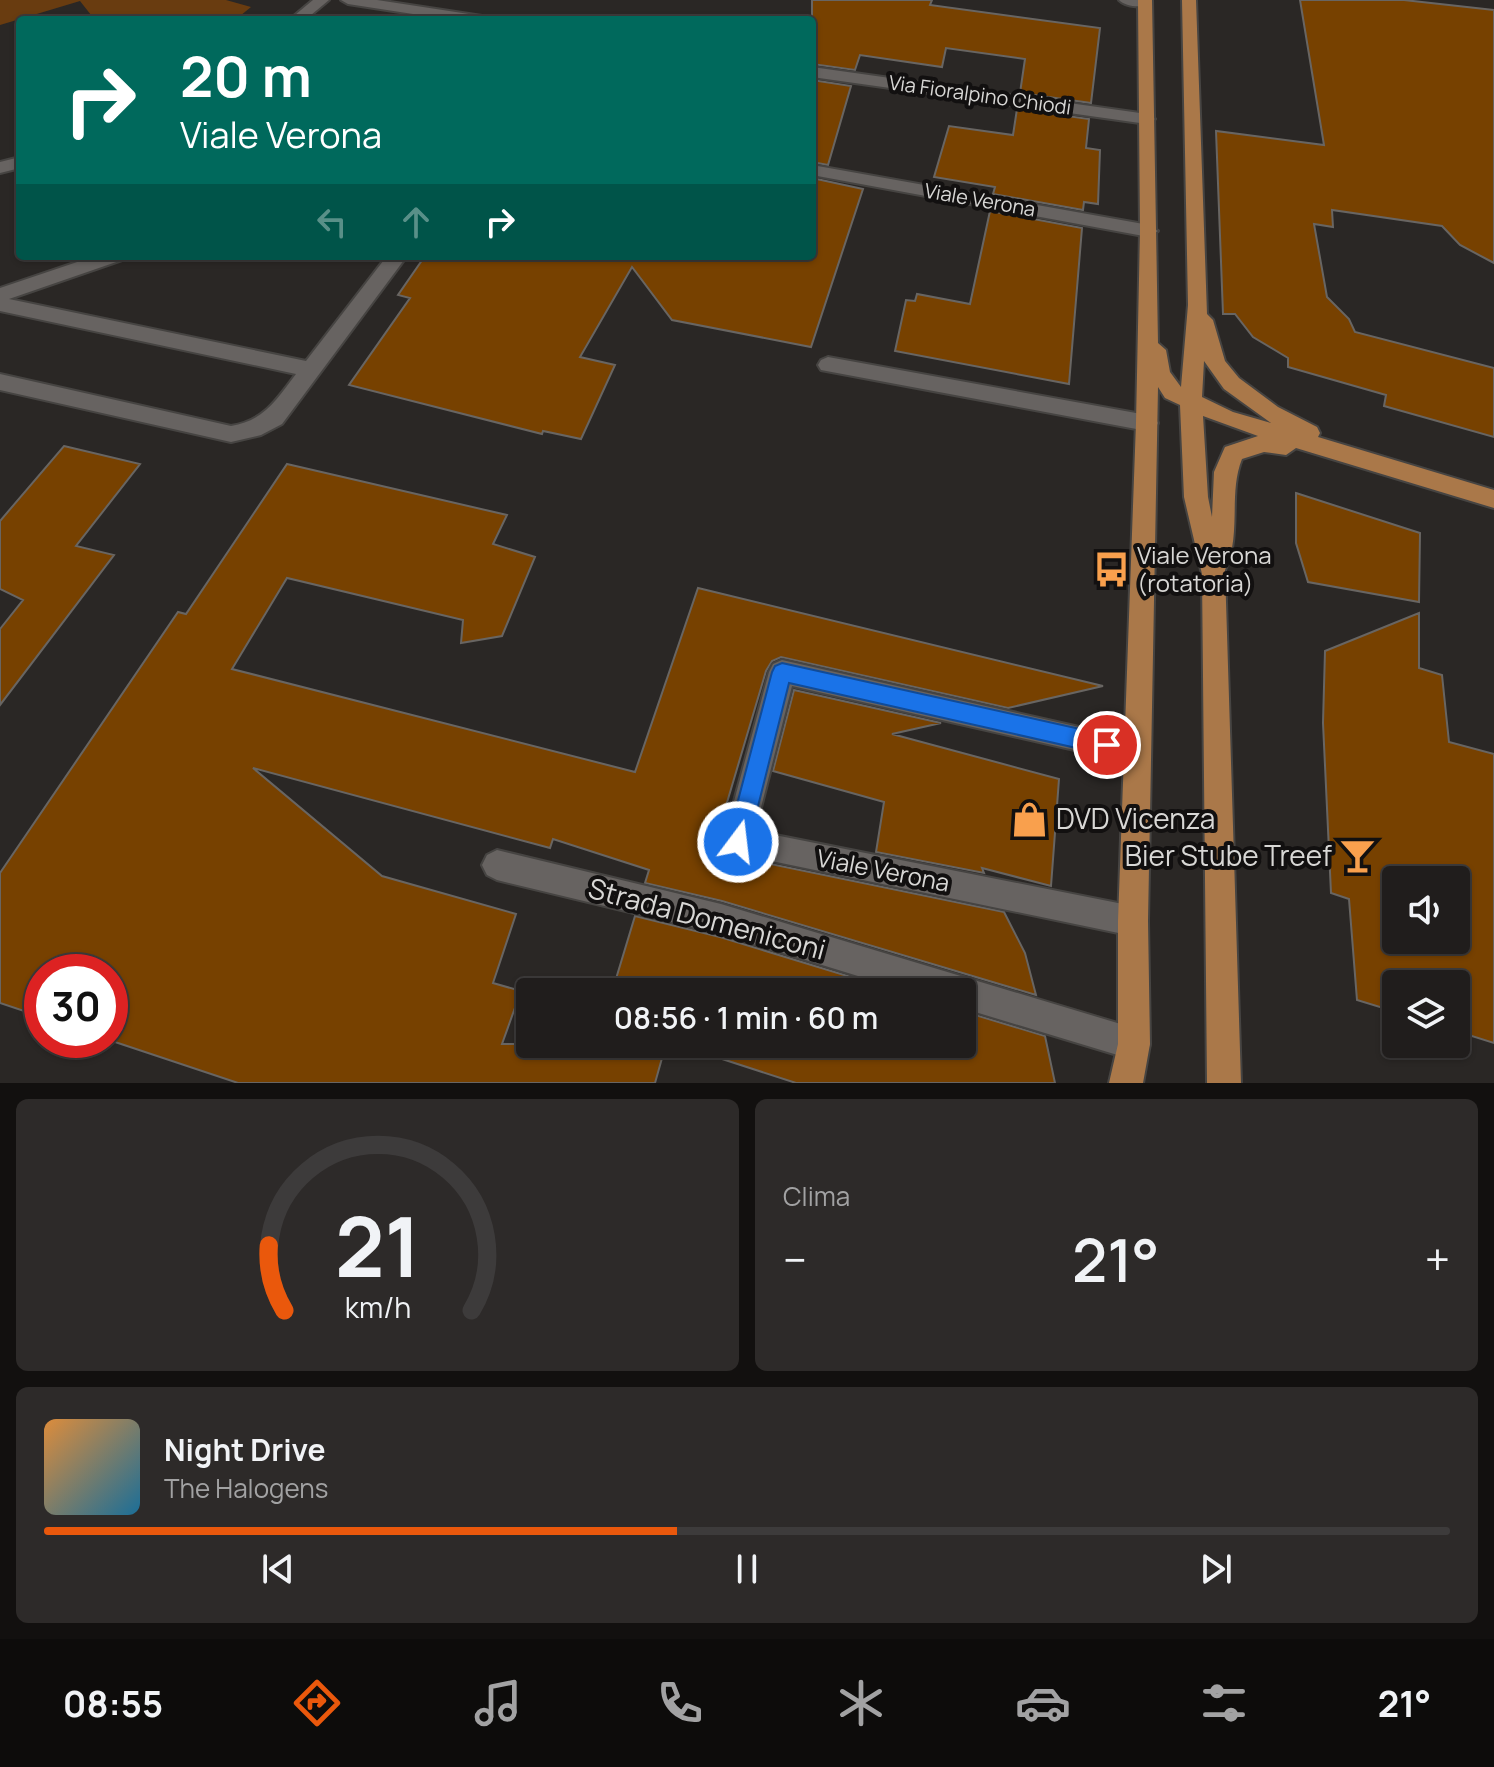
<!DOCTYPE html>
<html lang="it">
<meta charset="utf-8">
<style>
body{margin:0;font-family:Manrope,sans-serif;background:#2d2a29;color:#f1f3f6;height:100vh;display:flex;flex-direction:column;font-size:30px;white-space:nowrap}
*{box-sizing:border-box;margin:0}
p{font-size:26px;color:#a2a2a3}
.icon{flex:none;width:44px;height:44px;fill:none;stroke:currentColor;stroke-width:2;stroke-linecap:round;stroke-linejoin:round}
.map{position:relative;height:1083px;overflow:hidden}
.details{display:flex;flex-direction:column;gap:16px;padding:16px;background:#12100f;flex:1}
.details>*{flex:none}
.guide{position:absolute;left:16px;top:16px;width:800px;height:244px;border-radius:8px;box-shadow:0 2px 6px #0004,0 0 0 2px #3d3b3b;background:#00695c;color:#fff;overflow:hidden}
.buttons{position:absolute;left:1382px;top:866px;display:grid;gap:16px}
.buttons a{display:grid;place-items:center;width:88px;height:88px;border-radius:8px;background:#201d1c;box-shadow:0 2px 6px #0004,0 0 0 2px #3d3b3b;font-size:40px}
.speed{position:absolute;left:24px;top:954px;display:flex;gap:16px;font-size:40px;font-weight:700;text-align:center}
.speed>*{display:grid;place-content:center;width:104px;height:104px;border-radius:50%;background:#201d1c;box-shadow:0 2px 6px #0004,0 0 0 2px #3d3b3b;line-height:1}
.speed .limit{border:12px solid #d22;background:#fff;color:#111}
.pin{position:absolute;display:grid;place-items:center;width:68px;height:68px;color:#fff;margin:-34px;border:4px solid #fff;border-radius:50%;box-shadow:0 2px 8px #0007}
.me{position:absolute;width:88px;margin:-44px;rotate:15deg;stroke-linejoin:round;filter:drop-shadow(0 0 6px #0008)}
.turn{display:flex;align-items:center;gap:28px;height:168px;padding:0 32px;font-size:36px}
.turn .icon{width:104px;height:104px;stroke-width:2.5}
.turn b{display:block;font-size:56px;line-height:68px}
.lanes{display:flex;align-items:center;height:76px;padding:0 32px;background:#0003;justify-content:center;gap:40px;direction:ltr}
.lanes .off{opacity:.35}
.big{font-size:60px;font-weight:600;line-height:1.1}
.details .widget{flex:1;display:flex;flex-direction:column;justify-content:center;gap:12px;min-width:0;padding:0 28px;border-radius:12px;background:#2d2a29}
.details .dial{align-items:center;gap:0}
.dial svg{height:208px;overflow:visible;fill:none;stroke:#3d3b3b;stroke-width:7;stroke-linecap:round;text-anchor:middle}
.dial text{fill:#f1f3f6;stroke:none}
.song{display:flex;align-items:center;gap:24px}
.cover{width:96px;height:96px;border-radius:12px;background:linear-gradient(135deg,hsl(30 70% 55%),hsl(200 70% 35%))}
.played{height:8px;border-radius:4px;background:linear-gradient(90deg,#ea580c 45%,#3d3b3b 45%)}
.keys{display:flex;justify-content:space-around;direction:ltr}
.heat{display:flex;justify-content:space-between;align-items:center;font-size:44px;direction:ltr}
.details .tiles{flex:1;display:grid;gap:16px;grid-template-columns:1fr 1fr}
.widget:last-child{grid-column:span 2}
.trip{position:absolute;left:516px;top:978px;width:460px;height:80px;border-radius:8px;background:#201d1c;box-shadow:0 2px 6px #0004,0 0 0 2px #3d3b3b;font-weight:600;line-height:80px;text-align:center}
.tabs{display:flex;height:128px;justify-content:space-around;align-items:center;background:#0d0c0b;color:#a2a2a3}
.tabs .icon{width:56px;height:56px}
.tabs .active{color:#ea580c}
.tabs b{font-size:36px;color:#f1f3f6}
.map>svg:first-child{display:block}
</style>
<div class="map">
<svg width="1494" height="1083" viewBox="0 0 1494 1083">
<rect width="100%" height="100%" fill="#2a2725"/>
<!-- green -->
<path fill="#693c10" d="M0 0H226L251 7 235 20H95L80 1 0 25Z"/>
<!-- building -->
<path fill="#774100" stroke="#686562" stroke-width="2" fill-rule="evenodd" d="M812 0H932L930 5 1100 28 1091 103 1020 93 1025 59 946 48 942 67 860 55 855 70 812 64Z
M1300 0H1404L1494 10V263L1460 245 1442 226 1332 210 1333 227 1314 224 1327 297 1349 319 1355 332 1494 368V437L1384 406 1386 395 1288 367V358L1253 337 1235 314H1223L1216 131 1324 145Z
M812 80 851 86 828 165 812 162Z
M1017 109 1089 119 1086 148 1100 150 1098 204 1084 202 1083 210 993 194 995 187 934 177 949 126 1013 135Z
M812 178 863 189 811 347 672 320 632 267 580 357 615 365 581 439 543 431 542 434 349 385 410 298 398 295 425 256H812Z
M990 211 1082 228 1069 384 895 351 906 300 915 301 917 294 970 304Z
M64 446 140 464 76 546 114 555 0 705V629L23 600 0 589V521Z
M287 464 507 515 493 544 535 557 502 636 461 643 463 620 287 578 232 669 635 772 698 588 1103 686 1008 708 781 657 772 661 766 671 715 843 721 845 727 855 1004 912 1025 953 1036 995 722 901 645 883 649 870 553 839 550 848 253 768 382 876 516 914 493 983 521 991 502 1044H666L655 1083H238L109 1040 110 972H42V1017L0 1003V873L178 612 186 614Z
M1296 493 1420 533 1419 602 1308 582 1296 543Z
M1419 613V668L1442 675 1449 742 1494 754V1043L1456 1031V984H1396V1012L1357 1000 1349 899 1331 893 1323 723 1325 651ZM1396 880H1456V940H1396Z
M794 690 941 723 892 734 1059 779 1051 886 982 868 984 873 876 852 884 802 773 771Z
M635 916 720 937 900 992H612Z
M962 1011 1045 1036 1055 1083H796L676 1044H962Z"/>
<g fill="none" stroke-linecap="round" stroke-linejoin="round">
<defs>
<path id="minor" d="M313 0H329L305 20H289Z
M341 0H377L482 16 489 20H452L348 4Z
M1119 0H1151L1152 2C1145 9 1126 7 1119 0Z
M812 67 1147 114 1155 119 1147 124 812 77Z
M20 157V168L0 173V162Z
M812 165 1149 225 1158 231 1149 237 812 175Z
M95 256H125L122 260 9 299 306 361 387 256H407L282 424 261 435 231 442 0 390V374L231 426C264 421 277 399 296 374L0 311V288Z
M828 357 1147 415 1155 417 1158 423 1155 429 1147 431 821 370 818 365 821 360Z
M782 660 1146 742 1150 751 1146 760 1136 764 792 686 755 831 1133 906 1144 910 1148 921 1144 932 1133 936 728 852 723 842 769 672 773 664Z
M497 850 721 904 1134 1028 1146 1032 1150 1044 1146 1056 1134 1060 962 1008V992H910L721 934 497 880 487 875 482 865 487 855Z"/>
<path id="major" d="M1138 0H1152L1158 343 1166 350 1170 372 1181 387 1188 305 1182 0H1196L1207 314 1213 320 1225 361 1239 378 1278 407 1317 427 1320 433 1318 437 1494 490V508L1296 448 1286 455 1264 452 1242 459C1228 493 1242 535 1225 570L1241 1083H1207L1202 574 1184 497 1180 405 1165 398 1158 387 1148 921 1150 1044 1143 1083H1109L1118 1044V921L1136 423 1140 231ZM1204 361 1224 389 1271 423 1233 412 1202 397ZM1203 416 1258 436 1225 447 1214 472 1212 517 1208 497Z"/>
</defs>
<!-- minor casing -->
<use href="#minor" stroke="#464442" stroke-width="4"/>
<!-- major casing -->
<use href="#major" stroke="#464442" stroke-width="4"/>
<!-- minor -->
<use href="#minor" fill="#676361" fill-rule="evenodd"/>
<!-- major -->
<use href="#major" fill="#aa7849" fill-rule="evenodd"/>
</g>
<!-- route -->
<path fill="#1a73e8" stroke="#114b97" stroke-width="2" d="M782 663 1107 735 1114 738 1117 745 1114 752 1107 755 789 683 749 842 746 850 738 853 730 850 727 842 772 672 775 666Z"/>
<!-- icons -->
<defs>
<symbol id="bus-bare" viewBox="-9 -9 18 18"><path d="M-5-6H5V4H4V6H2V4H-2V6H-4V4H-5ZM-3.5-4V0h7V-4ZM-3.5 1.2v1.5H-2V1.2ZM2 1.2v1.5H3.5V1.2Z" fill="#f9a04d" stroke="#121010" stroke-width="2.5" paint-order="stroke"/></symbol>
<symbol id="shop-bare" viewBox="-9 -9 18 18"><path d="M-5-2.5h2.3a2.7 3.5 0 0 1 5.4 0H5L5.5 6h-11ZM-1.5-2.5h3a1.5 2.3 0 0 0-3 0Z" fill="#f9a04d" stroke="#121010" stroke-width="2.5" paint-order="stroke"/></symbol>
<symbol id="bar-bare" viewBox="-9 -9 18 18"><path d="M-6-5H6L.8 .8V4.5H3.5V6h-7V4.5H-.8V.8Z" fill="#f9a04d" stroke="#121010" stroke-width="2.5" paint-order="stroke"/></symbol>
</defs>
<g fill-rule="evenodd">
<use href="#bus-bare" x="1086" y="544" width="51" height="51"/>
<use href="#shop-bare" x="1004" y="794" width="51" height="51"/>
<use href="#bar-bare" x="1332" y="830" width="51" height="51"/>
</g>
<g text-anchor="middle" stroke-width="8" stroke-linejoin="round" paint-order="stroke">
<!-- far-street labels -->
<g font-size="20" fill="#d8d7d5" stroke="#121010">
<text transform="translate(980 95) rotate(8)" y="7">Via Fioralpino Chiodi</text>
<text transform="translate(980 200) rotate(10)" y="7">Viale Verona</text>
</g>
<!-- poi labels -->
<g font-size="24" fill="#d8d7d5" stroke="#121010" text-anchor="start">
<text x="1137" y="564">Viale Verona<tspan x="1137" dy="28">(rotatoria)</tspan></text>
</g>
<!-- street labels -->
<g font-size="24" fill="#d8d7d5" stroke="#121010">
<text transform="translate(883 871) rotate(11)" y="8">Viale Verona</text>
</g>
<!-- near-poi labels -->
<g font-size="28" fill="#d8d7d5" stroke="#121010" text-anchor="start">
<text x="1056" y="829">DVD Vicenza</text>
<text x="1332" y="866" text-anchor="end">Bier Stube Treef</text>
</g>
<!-- near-street labels -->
<g font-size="28" fill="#d8d7d5" stroke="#121010">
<text transform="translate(707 919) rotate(15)" y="10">Strada Domeniconi</text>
</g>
</g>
</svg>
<div class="buttons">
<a><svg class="icon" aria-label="sound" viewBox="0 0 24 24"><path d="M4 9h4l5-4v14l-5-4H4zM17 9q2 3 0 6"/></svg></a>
<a><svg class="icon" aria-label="layers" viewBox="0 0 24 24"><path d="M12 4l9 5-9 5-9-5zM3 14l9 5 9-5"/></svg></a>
</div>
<div class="speed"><div class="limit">30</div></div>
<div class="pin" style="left:1107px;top:745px;background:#d93025"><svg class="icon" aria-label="arrive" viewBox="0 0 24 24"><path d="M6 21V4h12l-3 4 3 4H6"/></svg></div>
<svg class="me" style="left:738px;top:842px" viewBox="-20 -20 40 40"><circle r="17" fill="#1a73e8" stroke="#fff" stroke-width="3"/><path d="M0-11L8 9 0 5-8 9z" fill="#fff"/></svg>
<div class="trip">08:56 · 1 min · 60 m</div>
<div class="guide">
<div class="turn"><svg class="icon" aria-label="right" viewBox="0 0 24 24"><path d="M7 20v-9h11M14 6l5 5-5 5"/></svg><div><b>20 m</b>Viale Verona</div></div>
<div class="lanes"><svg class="icon off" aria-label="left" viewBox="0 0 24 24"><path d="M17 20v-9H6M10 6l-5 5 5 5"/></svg><svg class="icon off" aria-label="ahead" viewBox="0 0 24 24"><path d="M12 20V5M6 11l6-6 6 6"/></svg><svg class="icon" aria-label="right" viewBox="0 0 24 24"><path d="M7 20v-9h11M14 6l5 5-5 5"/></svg></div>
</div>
</div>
<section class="details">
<div class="tiles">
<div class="widget dial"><svg viewBox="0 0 100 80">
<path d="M14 69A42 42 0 1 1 86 69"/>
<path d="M14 69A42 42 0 0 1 8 44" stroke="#ea580c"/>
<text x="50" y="56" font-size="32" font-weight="700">21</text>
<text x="50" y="72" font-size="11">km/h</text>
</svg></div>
<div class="widget"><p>Clima</p>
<div class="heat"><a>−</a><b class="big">21°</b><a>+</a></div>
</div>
<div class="widget">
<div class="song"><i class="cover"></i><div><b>Night Drive</b><p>The Halogens</p></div></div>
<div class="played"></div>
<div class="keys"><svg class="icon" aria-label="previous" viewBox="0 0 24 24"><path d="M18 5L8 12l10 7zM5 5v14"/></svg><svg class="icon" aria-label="pause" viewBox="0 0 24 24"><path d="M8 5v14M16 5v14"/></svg><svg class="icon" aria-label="next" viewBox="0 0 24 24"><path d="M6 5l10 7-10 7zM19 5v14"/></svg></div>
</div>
</div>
</section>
<nav class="tabs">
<b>08:55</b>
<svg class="icon active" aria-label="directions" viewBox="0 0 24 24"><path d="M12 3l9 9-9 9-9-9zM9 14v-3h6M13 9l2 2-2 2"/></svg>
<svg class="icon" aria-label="music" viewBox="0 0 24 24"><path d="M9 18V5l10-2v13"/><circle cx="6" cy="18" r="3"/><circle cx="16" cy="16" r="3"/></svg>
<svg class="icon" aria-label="phone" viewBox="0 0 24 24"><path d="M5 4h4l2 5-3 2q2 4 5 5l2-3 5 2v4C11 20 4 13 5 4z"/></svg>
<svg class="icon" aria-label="climate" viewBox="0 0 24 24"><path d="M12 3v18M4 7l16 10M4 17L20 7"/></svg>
<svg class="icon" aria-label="car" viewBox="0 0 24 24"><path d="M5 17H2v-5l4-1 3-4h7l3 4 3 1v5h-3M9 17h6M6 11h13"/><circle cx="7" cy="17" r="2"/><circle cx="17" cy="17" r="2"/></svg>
<svg class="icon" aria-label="filters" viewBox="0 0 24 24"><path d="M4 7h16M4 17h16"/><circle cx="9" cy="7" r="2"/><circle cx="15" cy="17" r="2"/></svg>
<b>21°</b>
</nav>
